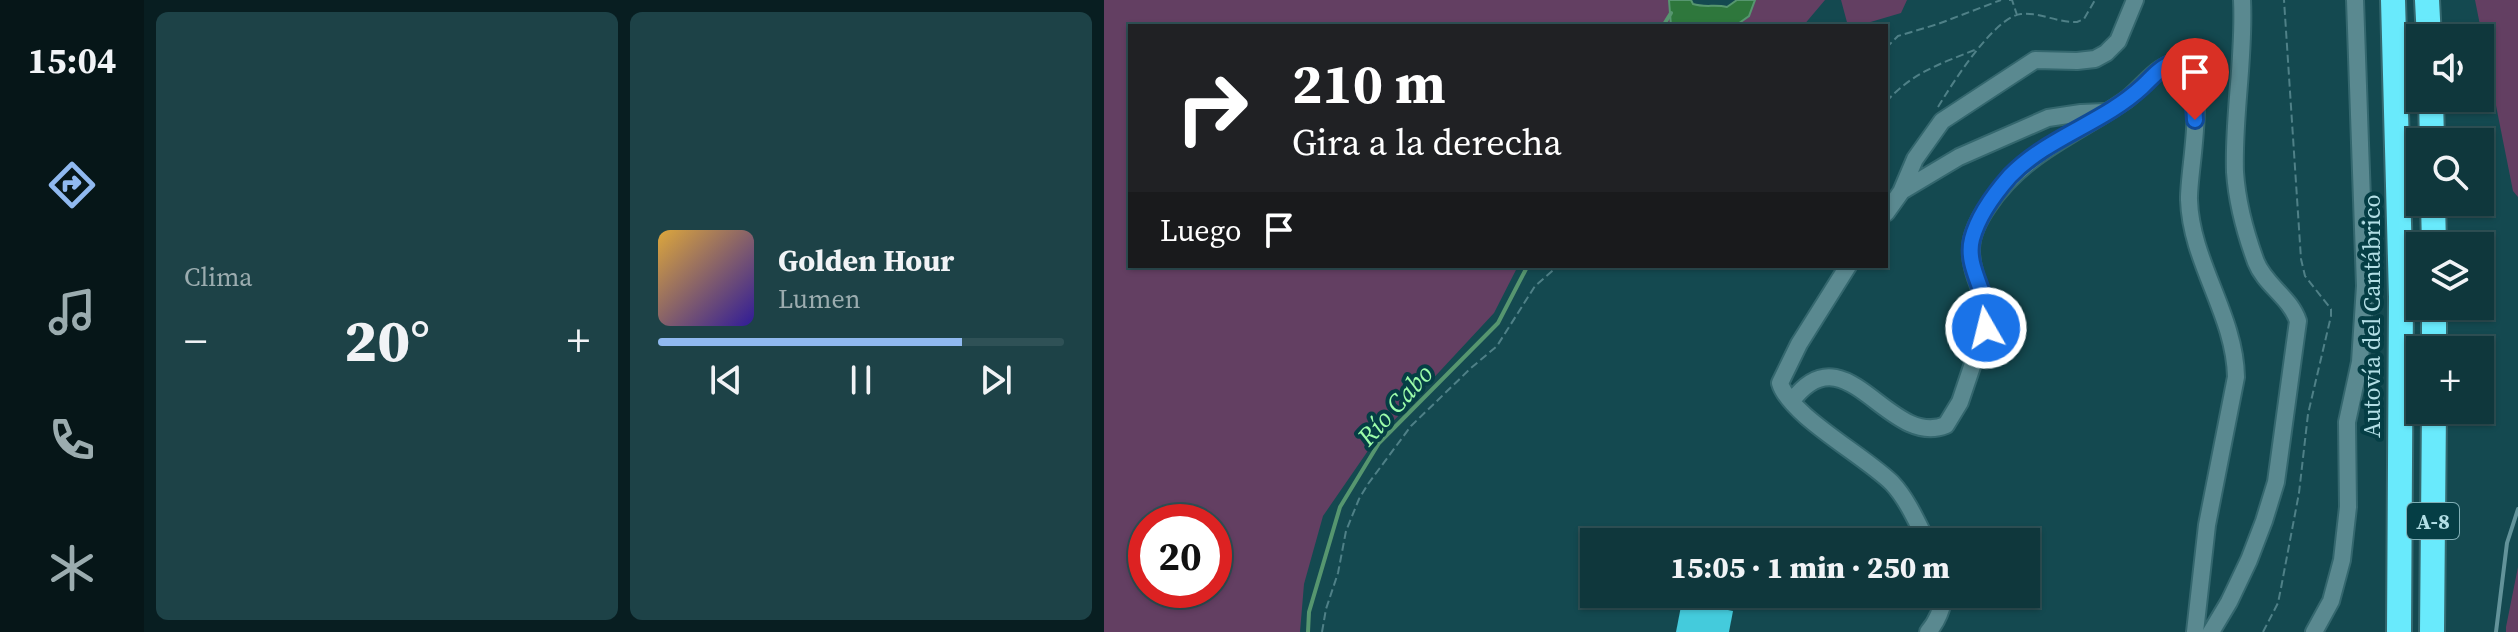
<!DOCTYPE html>
<html lang="es">
<meta charset="utf-8">
<style>
body{margin:0;font-family:"Source Serif 4",serif;background:#1d4247;color:#f1f3f6;height:100vh;display:flex;flex-direction:column;font-size:30px;white-space:nowrap}
*{box-sizing:border-box;margin:0}
p{font-size:26px;color:#9bacaf}
.icon{flex:none;width:44px;height:44px;fill:none;stroke:currentColor;stroke-width:2;stroke-linecap:round;stroke-linejoin:round}
.map{position:relative;flex:1;overflow:hidden}
.details{display:flex;flex-direction:column;gap:12px;padding:12px;background:#081e21;width:960px}
.details>*{flex:none}
.banner{position:absolute;left:24px;top:24px;width:760px;height:244px;border-radius:0px;box-shadow:0 2px 6px #0004,0 0 0 2px #2f5156;background:#202124;color:#fff;overflow:hidden}
.controls{position:absolute;left:1302px;top:24px;display:grid;gap:16px}
.controls a{display:grid;place-items:center;width:88px;height:88px;border-radius:0px;background:#0f373c;box-shadow:0 2px 6px #0004,0 0 0 2px #2f5156;font-size:40px}
.speed{position:absolute;left:24px;top:504px;display:flex;gap:16px;font-size:40px;font-weight:700;text-align:center}
.speed>*{display:grid;place-content:center;width:104px;height:104px;border-radius:50%;background:#0f373c;box-shadow:0 2px 6px #0004,0 0 0 2px #2f5156;line-height:1}
.speed .limit{border:12px solid #d22;background:#fff;color:#111}
.pin{position:absolute;display:grid;place-items:center;width:68px;height:68px;color:#fff;margin:-82px -34px;border-radius:50% 50% 50% 0;rotate:-45deg;box-shadow:0 0 8px #0007}
.pin .icon{rotate:45deg}
.me{position:absolute;width:88px;margin:-44px;rotate:352deg;stroke-linejoin:round;filter:drop-shadow(0 0 6px #0008)}
.turn{display:flex;align-items:center;gap:28px;height:168px;padding:0 32px;font-size:36px}
.turn .icon{width:104px;height:104px;stroke-width:2.5}
.turn b{display:block;font-size:56px;line-height:68px}
.then{display:flex;align-items:center;height:76px;padding:0 32px;background:#0003;gap:16px;font-size:30px}
.big{font-size:60px;font-weight:800;line-height:1.1}
.details .widget{flex:1;display:flex;flex-direction:column;justify-content:center;gap:12px;min-width:0;padding:0 28px;border-radius:12px;background:#1d4247}
.song{display:flex;align-items:center;gap:24px}
.cover{width:96px;height:96px;border-radius:12px;background:linear-gradient(135deg,hsl(40 70% 55%),hsl(250 70% 35%))}
.played{height:8px;border-radius:4px;background:linear-gradient(90deg,#90b9f0 75%,#2f5156 75%)}
.keys{display:flex;justify-content:space-around;direction:ltr}
.heat{display:flex;justify-content:space-between;align-items:center;font-size:44px;direction:ltr}
.details .tiles{flex:1;display:grid;gap:12px;grid-template-columns:repeat(2,1fr)}
.trip{position:absolute;left:476px;top:528px;width:460px;height:80px;border-radius:0px;background:#0f373c;box-shadow:0 2px 6px #0004,0 0 0 2px #2f5156;font-weight:800;line-height:80px;text-align:center}
main{display:flex;flex:1;min-height:0}
.dock{display:flex;flex-direction:column;width:144px;justify-content:space-around;align-items:center;background:#061618;color:#9bacaf}
.dock .icon{width:56px;height:56px}
.dock .on{color:#90b9f0}
.dock b{font-size:36px;color:#f1f3f6}
.map>svg:first-child{display:block}
</style>
<main>
<nav class="dock">
<b>15:04</b>
<svg class="icon on" aria-label="directions" viewBox="0 0 24 24"><path d="M12 3l9 9-9 9-9-9zM9 14v-3h6M13 9l2 2-2 2"/></svg>
<svg class="icon" aria-label="music" viewBox="0 0 24 24"><path d="M9 18V5l10-2v13"/><circle cx="6" cy="18" r="3"/><circle cx="16" cy="16" r="3"/></svg>
<svg class="icon" aria-label="phone" viewBox="0 0 24 24"><path d="M5 4h4l2 5-3 2q2 4 5 5l2-3 5 2v4C11 20 4 13 5 4z"/></svg>
<svg class="icon" aria-label="climate" viewBox="0 0 24 24"><path d="M12 3v18M4 7l16 10M4 17L20 7"/></svg>
</nav>
<section class="details">
<div class="tiles">
<div class="widget"><p>Clima</p>
<div class="heat"><a>−</a><b class="big">20°</b><a>+</a></div>
</div>
<div class="widget">
<div class="song"><i class="cover"></i><div><b>Golden Hour</b><p>Lumen</p></div></div>
<div class="played"></div>
<div class="keys"><svg class="icon" aria-label="previous" viewBox="0 0 24 24"><path d="M18 5L8 12l10 7zM5 5v14"/></svg><svg class="icon" aria-label="pause" viewBox="0 0 24 24"><path d="M8 5v14M16 5v14"/></svg><svg class="icon" aria-label="next" viewBox="0 0 24 24"><path d="M6 5l10 7-10 7zM19 5v14"/></svg></div>
</div>
</div>
</section>
<div class="map">
<svg width="1414" height="632" viewBox="0 0 1414 632">
<rect width="100%" height="100%" fill="#144950"/>
<!-- green -->
<path fill="#633f62" fill-rule="evenodd" d="M0 0H565L567 26H26V266H414L390 313 270 442 219 516 200 584 196 632H0ZM42 522H110V590H42Z
M651 0H721L699 26H631L645 17Z
M737 0H803L797 13 753 26H744Z
M1371 0H1414V197L1409 191Z
M1414 567V632H1402V627Z"/>
<!-- water -->
<path fill="#2e773c" stroke="#56966f" stroke-width="2" d="M565 0H587L589 4C601 8 611 4 623 7L633 0H651L645 16 631 26H567Z"/>
<g fill="none" stroke-linecap="round" stroke-linejoin="round">
<!-- stream -->
<path stroke="#56966f" stroke-width="4" d="M559 26 567 13
M204 632 205 612 236 507 275 443 394 323 422 269 426 266"/>
</g>
<!-- building -->
<path fill="#44cbdc" d="M578 601 629 611 625 632H572Z"/>
<g fill="none" stroke-linecap="round" stroke-linejoin="round">
<defs>
<path id="minor" d="M798 191 855 157 944 118 977 113 1001 112
M782 213 797 192 811 159 838 121 931 60 973 61 991 59 1002 53 1014 41 1031 0
M744 266 695 344 676 383C685 415 761 456 788 483 803 499 813 522 823 542
M688 401C742 328 784 449 842 425L856 402 884 319V311C878 292 867 271 867 252 866 236 875 219 884 206 919 154 969 136 1019 102 1038 90 1054 60 1078 63 1105 83 1084 170 1085 200 1087 262 1131 315 1132 377L1103 525 1091 632
M824 632C833 622 839 607 840 594
M1107 632 1125 602 1145 560 1160 521 1172 482 1194 321C1186 297 1161 285 1152 262 1142 235 1133 201 1131 172 1129 115 1141 57 1138 0
M1210 632 1227 601 1238 560 1244 507 1243 422 1256 362 1261 286 1251 0"/>
<path id="highway" d="M1289 0 1297 297 1295 632
M1323 0 1325 38
M1327 98 1328 142
M1329 202 1330 246
M1330 306V350
M1328 632 1330 410"/>
</defs>
<!-- minor casing -->
<use href="#minor" stroke="#34676e" stroke-width="20"/>
<!-- highway casing -->
<use href="#highway" stroke="#34676e" stroke-width="28"/>
<!-- path -->
<path stroke="#4f8087" stroke-width="2" stroke-dasharray="8 4" stroke-linecap="butt" d="M905 0H908L913 15
M782 48 794 36 834 24 897 0
M782 102C809 72 836 64 873 49
M834 107C848 84 890 17 917 14 936 12 954 23 973 22L980 19 991 0
M218 632 222 609 234 573 242 531 255 499 264 484 307 426 367 368 393 346 431 286 454 266
M1159 632 1174 603 1177 588 1195 493 1204 414 1227 316V309L1201 276 1197 259 1180 0"/>
<!-- minor -->
<use href="#minor" stroke="#5a8990" stroke-width="16"/>
<!-- highway -->
<use href="#highway" stroke="#69eafc" stroke-width="24"/>
<!-- rail -->
<path stroke="#63939a" stroke-width="4" d="M1392 632 1403 543 1414 509"/>
</g>
<g fill="none" stroke-linecap="round" stroke-linejoin="round">
<defs>
<path id="route" d="M882 328C889 297 860 270 868 239 874 216 891 193 906 176 944 137 999 123 1038 87 1051 75 1060 61 1078 63L1088 75 1091 120"/>
</defs>
<!-- route casing -->
<use href="#route" stroke="#114b97" stroke-width="20"/>
<!-- route -->
<use href="#route" stroke="#1a73e8" stroke-width="14"/>
</g>
<g text-anchor="middle" stroke-width="8" stroke-linejoin="round" paint-order="stroke">
<!-- shield labels -->
<rect fill="#053e45" stroke="#7faeb5" stroke-width="2" x="1303" y="503" width="52" height="36" rx="6"/>
<g font-size="22" font-weight="bold" fill="#b3dee5">
<text x="1329" y="529">A-8</text>
</g>
<!-- street labels -->
<g font-size="24" fill="#b3dee5" stroke="#053e45">
<text transform="translate(1268 316) rotate(-90)" y="8">Autovía del Cantábrico</text>
</g>
<!-- water labels -->
<g font-size="26" font-style="italic" fill="#9cfdaa" stroke="#053e45">
<text transform="translate(291 405) rotate(-48)" y="9">Río Cabo</text>
</g>
</g>
</svg>
<div class="controls">
<a><svg class="icon" aria-label="sound" viewBox="0 0 24 24"><path d="M4 9h4l5-4v14l-5-4H4zM17 9q2 3 0 6"/></svg></a>
<a><svg class="icon" aria-label="search" viewBox="0 0 24 24"><circle cx="10" cy="10" r="6"/><path d="M15 15l6 6"/></svg></a>
<a><svg class="icon" aria-label="layers" viewBox="0 0 24 24"><path d="M12 4l9 5-9 5-9-5zM3 14l9 5 9-5"/></svg></a>
<a>+</a>
</div>
<div class="speed"><div class="limit">20</div></div>
<div class="pin" style="left:1091px;top:120px;background:#d93025"><svg class="icon" aria-label="arrive" viewBox="0 0 24 24"><path d="M6 21V4h12l-3 4 3 4H6"/></svg></div>
<svg class="me" style="left:882px;top:328px" viewBox="-20 -20 40 40"><circle r="17" fill="#1a73e8" stroke="#fff" stroke-width="3"/><path d="M0-11L8 9 0 5-8 9z" fill="#fff"/></svg>
<div class="trip">15:05 · 1 min · 250 m</div>
<div class="banner">
<div class="turn"><svg class="icon" aria-label="right" viewBox="0 0 24 24"><path d="M7 20v-9h11M14 6l5 5-5 5"/></svg><div><b>210 m</b>Gira a la derecha</div></div>
<div class="then">Luego<svg class="icon" aria-label="arrive" viewBox="0 0 24 24"><path d="M6 21V4h12l-3 4 3 4H6"/></svg></div>
</div>
</div>
</main>
